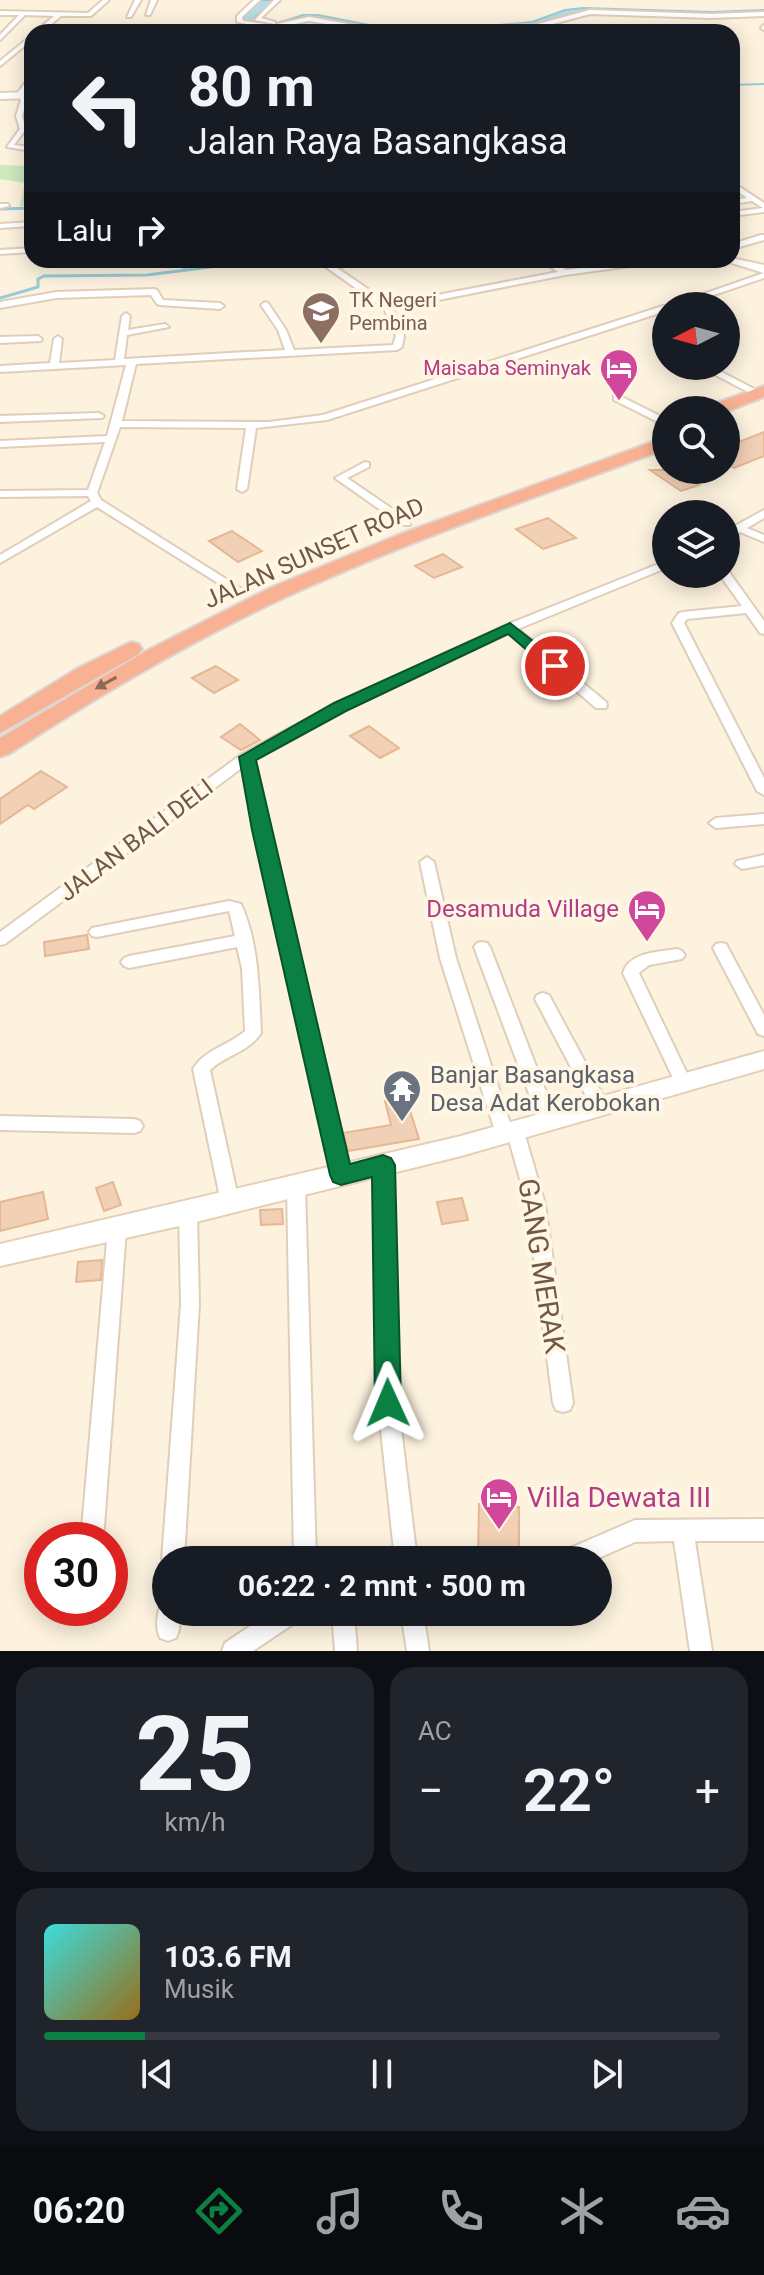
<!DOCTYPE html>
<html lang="id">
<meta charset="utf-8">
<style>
body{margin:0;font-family:Roboto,sans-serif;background:#20242c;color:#f1f3f6;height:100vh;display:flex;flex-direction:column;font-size:30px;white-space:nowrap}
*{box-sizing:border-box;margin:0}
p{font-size:26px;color:#9ea1a6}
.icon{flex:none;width:44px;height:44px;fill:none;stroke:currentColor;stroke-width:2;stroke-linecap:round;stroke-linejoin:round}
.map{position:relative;height:1651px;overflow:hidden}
.drawer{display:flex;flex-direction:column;gap:16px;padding:16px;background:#0d0f14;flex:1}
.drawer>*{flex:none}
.top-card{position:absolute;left:24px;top:24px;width:716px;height:244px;border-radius:24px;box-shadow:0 4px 20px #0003;background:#171b24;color:#f1f3f6;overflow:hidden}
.needle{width:52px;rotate:264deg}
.buttons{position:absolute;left:652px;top:292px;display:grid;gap:16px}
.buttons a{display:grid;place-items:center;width:88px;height:88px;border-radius:50%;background:#171b24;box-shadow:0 4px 20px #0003;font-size:40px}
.speed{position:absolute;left:24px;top:1522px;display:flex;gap:16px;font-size:40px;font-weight:700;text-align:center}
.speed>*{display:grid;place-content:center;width:104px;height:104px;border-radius:50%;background:#171b24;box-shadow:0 4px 20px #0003;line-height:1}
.speed .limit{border:12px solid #d22;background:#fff;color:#111}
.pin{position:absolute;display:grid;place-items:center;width:68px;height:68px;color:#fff;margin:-34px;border:4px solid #fff;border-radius:50%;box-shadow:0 2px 8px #0007}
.me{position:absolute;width:88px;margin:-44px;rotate:359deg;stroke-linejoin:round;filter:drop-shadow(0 0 6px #0008)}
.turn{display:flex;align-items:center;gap:28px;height:168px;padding:0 32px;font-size:36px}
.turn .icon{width:104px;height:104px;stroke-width:2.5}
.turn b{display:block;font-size:56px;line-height:68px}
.then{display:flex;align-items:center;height:76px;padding:0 32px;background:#0003;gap:16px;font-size:30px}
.big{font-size:60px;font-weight:700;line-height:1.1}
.drawer .tile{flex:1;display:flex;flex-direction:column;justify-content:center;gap:12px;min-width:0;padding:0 28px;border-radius:24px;background:#20242c}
.drawer .dial{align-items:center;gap:0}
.dial b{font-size:104px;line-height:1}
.song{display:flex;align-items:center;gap:24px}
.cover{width:96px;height:96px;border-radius:12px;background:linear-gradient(135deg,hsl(180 70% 55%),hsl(40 70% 35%))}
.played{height:8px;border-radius:4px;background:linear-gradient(90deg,#0b8043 15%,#363941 15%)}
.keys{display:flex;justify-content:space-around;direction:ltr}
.heat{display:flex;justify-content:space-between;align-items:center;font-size:44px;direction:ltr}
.drawer .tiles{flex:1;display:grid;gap:16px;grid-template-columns:1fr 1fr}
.tile:last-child{grid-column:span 2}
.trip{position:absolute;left:152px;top:1546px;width:460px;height:80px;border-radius:40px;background:#171b24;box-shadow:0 4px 20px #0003;font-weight:700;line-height:80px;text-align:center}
.menu{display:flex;height:128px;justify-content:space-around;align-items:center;background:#090b0e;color:#9ea1a6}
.menu .icon{width:56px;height:56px}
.menu .current{color:#0b8043}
.menu b{font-size:36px;color:#f1f3f6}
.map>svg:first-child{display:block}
</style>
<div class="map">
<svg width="764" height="1651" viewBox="0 0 764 1651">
<rect width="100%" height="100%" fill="#fcf2de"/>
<!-- green -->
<path fill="#cde9bd" d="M0 165 32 166V206H20L25 183 0 179Z"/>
<!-- water -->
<path fill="#b3dce5" stroke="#99cbd7" stroke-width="2" d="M260 0H275L255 17 256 21 278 23 303 15H318L374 26 500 25 532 22 565 10 583 8 712 12 764 10V13L716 16 587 11 535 25 413 30 372 29 321 19 266 26 241 22 240 17Z"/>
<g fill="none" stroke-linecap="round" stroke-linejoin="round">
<!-- stream-far1 -->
<path stroke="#99cbd7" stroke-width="2" d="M732 85 764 84"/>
<!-- stream -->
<path stroke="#99cbd7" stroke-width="3" d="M0 209 32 208
M177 260 186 270
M0 298 38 287V279L44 276 147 275 266 260"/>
</g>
<!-- building -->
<path fill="#f2d0b5" stroke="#e5b795" stroke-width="2" d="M764 432V456L734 468 726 463V447Z
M650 470H677L699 485 681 491Z
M548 518 576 538 543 549 516 529Z
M232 531 262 551 238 562 209 541Z
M443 554 462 567 434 578 415 566Z
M216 666 238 680 214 693 192 678Z
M240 724 260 740 241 750 221 737Z
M369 726 399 748 380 758 350 736Z
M41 771 67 787 34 809 28 805 0 824V799Z
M87 935 89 949 45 956 44 942Z
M406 1098 419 1139 348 1151 343 1133 391 1125 385 1101Z
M113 1182 121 1205 104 1211 96 1188Z
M43 1192 48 1219 0 1231V1202Z
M462 1198 468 1220 442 1224 437 1202Z
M282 1209 283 1224 261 1225 260 1210Z
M102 1260 101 1280 76 1282 78 1262Z
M479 1504 519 1507V1558L478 1555Z"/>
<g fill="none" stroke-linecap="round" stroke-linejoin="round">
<defs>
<path id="street" d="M103 0H109L91 16H61L42 32H35L54 16 25 15 0 40V35L19 15H0V11L88 13Z
M135 0H141L131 17H127Z
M151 0H157L150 15H146Z
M254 0H260L242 17 243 21 272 25 309 17 366 27 407 29 534 25 590 10 711 14 764 12V16L711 18 590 14 534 29 430 32 366 31 309 21 272 29 237 22V16Z
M274 0H280L261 18 275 22V24L255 20Z
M764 25V30L761 28Z
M32 35V40L0 66V61Z
M32 74V81L22 95 27 100 22 116 26 129 14 145 32 147V151L7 147 20 129 16 116 21 100 16 95Z
M732 182 764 203V212L732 216V212L763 208 752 201 732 204V200L747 198 732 187Z
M0 204H8L9 206 0 208Z
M32 222V226L0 228V224Z
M761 235H764V240L732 249V244Z
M32 248V252L0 254V250Z
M59 260H67V262L63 264Z
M316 260H325L331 264 353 260H370L337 268 390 304 558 272 541 260H551L566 270 642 260H664L660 262 565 275 393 309 404 336 402 347 397 350 136 364 122 421 269 422 323 415 663 306H668H666V311L327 420 256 428 247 489 242 492 237 489 246 428 120 427 97 493 101 500 245 591V595H237L97 507 0 563V555L91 501 88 496 0 497V491L88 490 105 442 0 447V441L107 436 126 365 0 372V366L50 363 54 339 58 336 62 339 59 363 115 360 122 316 126 313 130 316 128 330 165 324 169 327 127 335 124 359 285 350 278 330 261 305 265 302 268 303 286 330 294 350 393 345 396 336 384 308Z
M764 273V278L681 306H669Z
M154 289 157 290 163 300 220 303 224 306 220 309 160 305 157 304 151 295 56 298 0 308V302L56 292Z
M38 336 42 339 41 341 0 343V337Z
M698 366H710L762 393 754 395Z
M614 396H620L666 419V426L614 400Z
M99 413 104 416 102 418 0 422V416Z
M365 462 369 463V467L347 478 410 521V525H402L335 478Z
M764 510V518L747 528 764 535V542L740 532 726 539V531Z
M666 561V568L518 629 606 702 607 705 606 708H596L509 633 345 710 254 759 350 1175 347 1180 341 1182 335 1180 332 1175 243 767 5 944 0 945V932L242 754 335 704 506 625Z
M726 571 729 572 764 621V634L760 633 746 613 687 619 684 623 764 778V795L757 791 672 623 679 613 683 612 742 606 719 574H726Z
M764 814V824L716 828 709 823 716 818Z
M764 855V865L742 869 735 864 737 861Z
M427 857 434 862 456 958 511 1126 521 1127 524 1132 545 1204 573 1403 570 1410 563 1412 556 1410 553 1403 527 1204 509 1140 499 1139 496 1134 440 958 420 862Z
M229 901 241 904C259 943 259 991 261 1033 249 1052 225 1055 210 1070L239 1202 236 1207 230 1210 224 1207 221 1202 193 1069C205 1049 228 1046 245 1031L242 968 237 947 129 968 124 966 121 962 124 958 129 956 235 936 229 911 97 937 92 936 89 932 92 928 97 927Z
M482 942 487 943 490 947 558 1123 555 1128 549 1130 543 1128 540 1123 474 947 477 943Z
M721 943 726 944 764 1015V1036L758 1034 713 948 716 944Z
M677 949 682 951 685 955 682 959 649 965 639 973 692 1084 690 1089 684 1091 678 1089 676 1084 623 973C629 952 658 952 677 949Z
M543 993 549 995 607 1103 609 1108 607 1113 601 1115 595 1113 535 999 537 995Z
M0 1116 134 1119 140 1121 143 1126 140 1131 134 1133 0 1130Z
M383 1158 389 1160 392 1165 398 1403 417 1560H395L378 1403 374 1165 377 1160Z
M296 1180 302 1182 305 1187 316 1560H294L287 1187 290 1182Z
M188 1205 194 1208 197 1213 199 1304 184 1560H166V1568L162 1560 181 1304 179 1213 182 1208Z
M117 1221 123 1224 126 1229 103 1540H81L108 1229 111 1224Z
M764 1519V1541H695L712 1651H690L674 1541 635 1542 594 1560H558L561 1552 635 1520Z
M166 1602V1612H180L179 1630 176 1638 168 1641 160 1638C155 1627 157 1615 161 1604Z
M271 1612H302L299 1620 253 1651H222L225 1643Z
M332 1612H354L357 1651H335Z
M401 1612H423L429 1651H407Z"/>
<path id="secondary" d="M32 92V98L0 99V93Z
M732 258 764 265V273L722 260Z
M764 1051V1069L461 1156 188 1224 0 1266V1244L461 1136Z"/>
<path id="highway" d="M764 386V397L726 412 705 410 708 406Z
M666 437V449C539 496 411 540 288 596 190 641 98 696 9 754L0 757V738L148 650 270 588 398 535Z
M131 642 139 644 142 649 139 654 0 733V716L78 668Z"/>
</defs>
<!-- street casing -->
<use href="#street" stroke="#e0ceba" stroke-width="4"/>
<!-- secondary casing -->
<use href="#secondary" stroke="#e5cfb8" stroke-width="4"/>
<!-- highway casing -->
<use href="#highway" stroke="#ddd7d3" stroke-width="4"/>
<!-- street -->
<use href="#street" fill="#fff" fill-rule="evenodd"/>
<!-- secondary -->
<use href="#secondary" fill="#fff" fill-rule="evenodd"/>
<!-- highway -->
<use href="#highway" fill="#f8b293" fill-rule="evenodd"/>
</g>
<!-- one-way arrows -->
<defs><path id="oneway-solid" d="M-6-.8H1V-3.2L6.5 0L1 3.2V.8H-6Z" transform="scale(2)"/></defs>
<use fill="#8d6a55" href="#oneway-solid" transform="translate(106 683) rotate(151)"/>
<!-- route -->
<path fill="#0b8043" stroke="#07532c" stroke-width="2" d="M510 623 561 663V670H550L508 634 346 711 256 760 350 1164 383 1155 391 1158 395 1165 401 1403 398 1412 388 1415 379 1412 375 1403 372 1177 341 1185 333 1182 330 1175 252 830 239 757 334 703Z"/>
<!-- icons -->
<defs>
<symbol id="school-pin" viewBox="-11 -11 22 30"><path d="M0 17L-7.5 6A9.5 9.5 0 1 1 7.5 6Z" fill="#8d6e63" stroke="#fff6e4"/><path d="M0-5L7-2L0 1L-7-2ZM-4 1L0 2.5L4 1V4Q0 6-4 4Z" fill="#fff"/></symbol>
<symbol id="hotel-pin" viewBox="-11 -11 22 30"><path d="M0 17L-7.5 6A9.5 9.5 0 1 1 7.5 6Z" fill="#d1479c" stroke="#fff6e4"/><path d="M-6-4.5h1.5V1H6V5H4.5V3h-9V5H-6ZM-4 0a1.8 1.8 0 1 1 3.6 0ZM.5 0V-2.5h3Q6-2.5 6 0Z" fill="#fff"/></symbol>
<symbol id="temple-pin" viewBox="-11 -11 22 30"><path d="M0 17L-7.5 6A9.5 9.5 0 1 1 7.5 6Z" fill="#6b7280" stroke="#fff6e4"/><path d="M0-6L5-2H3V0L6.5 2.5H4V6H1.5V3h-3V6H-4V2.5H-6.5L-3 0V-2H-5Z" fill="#fff"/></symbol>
</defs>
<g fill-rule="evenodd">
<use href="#school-pin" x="299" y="289" width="44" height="60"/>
<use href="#hotel-pin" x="597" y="346" width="44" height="60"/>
<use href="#hotel-pin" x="625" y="887" width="44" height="60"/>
<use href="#temple-pin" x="380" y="1067" width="44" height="60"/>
<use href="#hotel-pin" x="477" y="1475" width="44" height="60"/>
</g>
<g text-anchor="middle" stroke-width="8" stroke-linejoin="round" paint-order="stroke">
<!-- far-education labels -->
<g font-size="20" fill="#785e54" stroke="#fff6e4" text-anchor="start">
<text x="349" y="307">TK Negeri<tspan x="349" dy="23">Pembina</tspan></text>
</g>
<!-- far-hotel labels -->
<g font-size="20" fill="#b23c85" stroke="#fff6e4" text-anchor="end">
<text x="591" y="375">Maisaba Seminyak</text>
</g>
<!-- street labels -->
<g font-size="24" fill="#725846" stroke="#fff6e4">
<text transform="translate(314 553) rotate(-24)" y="8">JALAN SUNSET ROAD</text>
<text transform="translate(136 840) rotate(-37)" y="8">JALAN BALI DELI</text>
</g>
<!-- hotel labels -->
<g font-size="24" fill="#b23c85" stroke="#fff6e4" text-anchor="end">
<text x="619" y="917">Desamuda Village</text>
</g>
<!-- worship labels -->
<g font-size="24" fill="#5b616d" stroke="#fff6e4" text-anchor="start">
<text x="430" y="1083">Banjar Basangkasa<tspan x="430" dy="28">Desa Adat Kerobokan</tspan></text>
</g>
<!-- near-street labels -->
<g font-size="28" fill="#725846" stroke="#fff6e4">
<text transform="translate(542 1266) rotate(81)" y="10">GANG MERAK</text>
</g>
<!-- near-hotel labels -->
<g font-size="28" fill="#b23c85" stroke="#fff6e4" text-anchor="start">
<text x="527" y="1507">Villa Dewata III</text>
</g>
</g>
</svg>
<div class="buttons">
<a><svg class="needle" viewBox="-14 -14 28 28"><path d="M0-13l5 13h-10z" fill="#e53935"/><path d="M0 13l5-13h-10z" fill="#9ea1a6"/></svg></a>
<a><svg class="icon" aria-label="search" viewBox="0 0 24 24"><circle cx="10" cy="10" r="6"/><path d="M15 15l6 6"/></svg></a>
<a><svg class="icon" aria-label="layers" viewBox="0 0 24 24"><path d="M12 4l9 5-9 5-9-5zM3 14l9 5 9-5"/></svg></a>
</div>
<div class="speed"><div class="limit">30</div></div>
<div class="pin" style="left:555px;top:666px;background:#d93025"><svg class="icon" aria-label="arrive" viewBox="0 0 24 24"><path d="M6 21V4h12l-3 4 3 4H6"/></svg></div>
<svg class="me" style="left:388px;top:1403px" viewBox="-20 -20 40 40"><path d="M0-17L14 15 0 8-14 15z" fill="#0b8043" stroke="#fff" stroke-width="4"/></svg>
<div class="trip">06:22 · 2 mnt · 500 m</div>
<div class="top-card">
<div class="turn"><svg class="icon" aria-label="left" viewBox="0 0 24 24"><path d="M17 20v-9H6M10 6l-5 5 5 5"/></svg><div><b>80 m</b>Jalan Raya Basangkasa</div></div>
<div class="then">Lalu<svg class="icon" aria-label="right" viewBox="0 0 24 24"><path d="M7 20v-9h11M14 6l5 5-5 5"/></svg></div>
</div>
</div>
<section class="drawer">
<div class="tiles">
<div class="tile dial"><b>25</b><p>km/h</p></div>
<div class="tile"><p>AC</p>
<div class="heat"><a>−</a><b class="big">22°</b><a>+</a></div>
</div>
<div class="tile">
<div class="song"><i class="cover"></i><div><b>103.6 FM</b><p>Musik</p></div></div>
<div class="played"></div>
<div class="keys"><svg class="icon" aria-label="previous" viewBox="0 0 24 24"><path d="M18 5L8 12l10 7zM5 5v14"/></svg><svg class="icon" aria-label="pause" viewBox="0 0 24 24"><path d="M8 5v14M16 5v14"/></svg><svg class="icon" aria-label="next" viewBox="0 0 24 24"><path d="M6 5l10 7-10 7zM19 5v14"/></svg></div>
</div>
</div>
</section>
<nav class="menu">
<b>06:20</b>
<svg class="icon current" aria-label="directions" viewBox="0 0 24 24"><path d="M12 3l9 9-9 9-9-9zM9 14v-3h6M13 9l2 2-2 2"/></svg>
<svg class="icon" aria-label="music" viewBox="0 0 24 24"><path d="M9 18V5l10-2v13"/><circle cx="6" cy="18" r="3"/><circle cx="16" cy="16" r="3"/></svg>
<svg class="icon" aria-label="phone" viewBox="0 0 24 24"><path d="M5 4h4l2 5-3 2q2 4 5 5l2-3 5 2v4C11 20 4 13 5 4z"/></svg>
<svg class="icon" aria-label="climate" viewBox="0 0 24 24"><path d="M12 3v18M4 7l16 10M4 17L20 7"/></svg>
<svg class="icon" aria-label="car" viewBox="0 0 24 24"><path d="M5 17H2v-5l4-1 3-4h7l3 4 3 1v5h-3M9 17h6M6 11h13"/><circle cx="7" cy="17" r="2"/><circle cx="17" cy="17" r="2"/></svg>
</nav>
